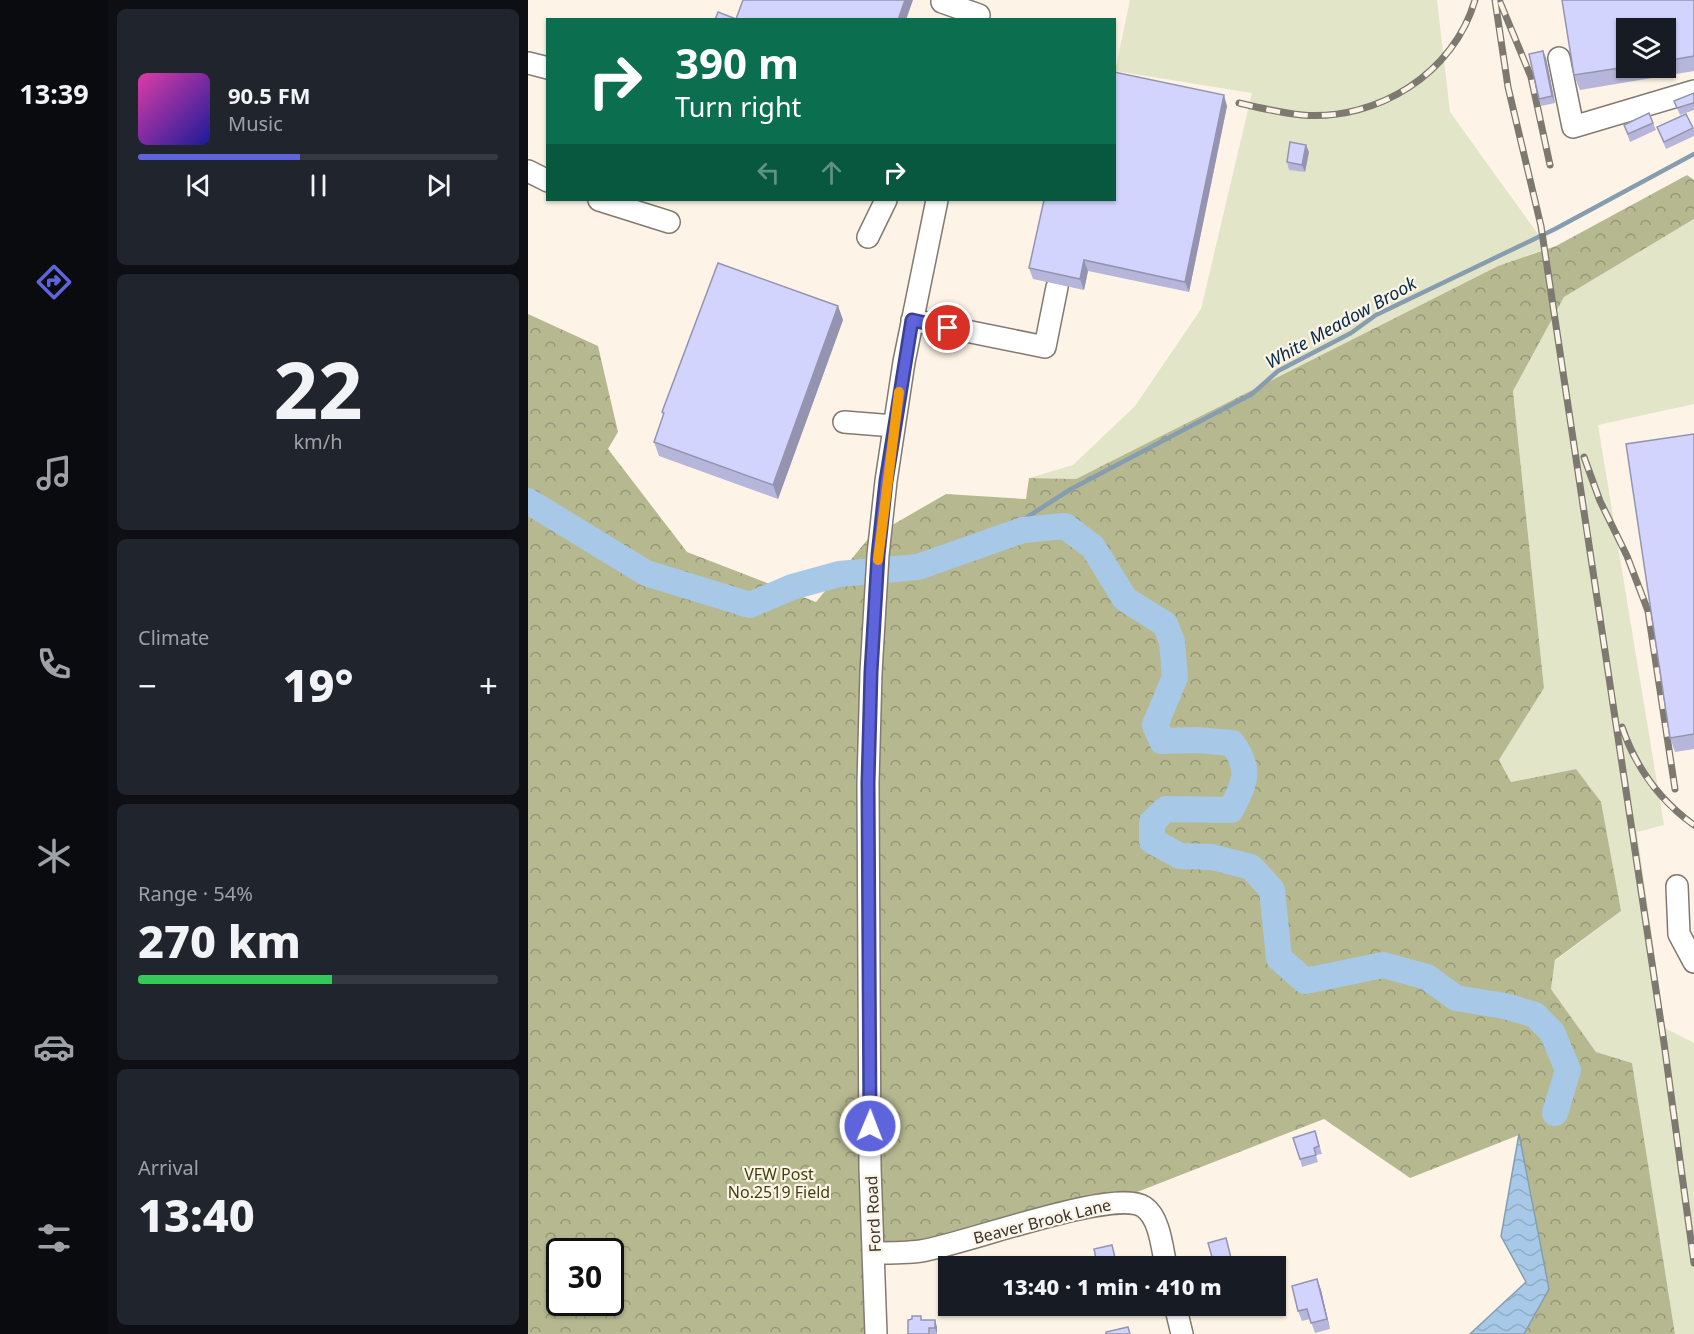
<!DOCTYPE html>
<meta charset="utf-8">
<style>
body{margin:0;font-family:"Noto Sans",sans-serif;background:#20242c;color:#f1f3f6;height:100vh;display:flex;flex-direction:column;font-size:22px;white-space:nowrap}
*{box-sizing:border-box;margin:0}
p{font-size:20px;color:#9ea1a6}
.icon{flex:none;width:33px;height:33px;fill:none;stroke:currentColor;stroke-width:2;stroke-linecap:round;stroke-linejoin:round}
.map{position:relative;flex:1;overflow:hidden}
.details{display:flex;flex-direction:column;gap:9px;padding:9px;background:#0d0f14;width:420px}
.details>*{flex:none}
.top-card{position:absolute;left:18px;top:18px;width:570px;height:183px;border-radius:0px;box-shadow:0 2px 4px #0004;background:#0b6e4f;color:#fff;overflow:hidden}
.controls{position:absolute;left:1088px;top:18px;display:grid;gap:12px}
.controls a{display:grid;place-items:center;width:60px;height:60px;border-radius:0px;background:#171b24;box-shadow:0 2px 4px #0004;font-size:30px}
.speed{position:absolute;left:18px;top:1238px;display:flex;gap:12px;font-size:30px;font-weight:700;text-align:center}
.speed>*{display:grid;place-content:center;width:78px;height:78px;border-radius:50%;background:#171b24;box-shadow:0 2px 4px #0004;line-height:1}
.speed .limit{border:3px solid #111;border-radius:9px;background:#fff;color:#111}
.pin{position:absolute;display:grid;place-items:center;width:51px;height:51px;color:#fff;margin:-26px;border:3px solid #fff;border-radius:50%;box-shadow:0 2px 6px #0007}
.me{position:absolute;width:66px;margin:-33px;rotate:1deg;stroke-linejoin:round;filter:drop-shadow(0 0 4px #0008)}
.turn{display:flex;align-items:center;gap:21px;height:126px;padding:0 30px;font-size:27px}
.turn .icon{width:78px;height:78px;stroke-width:2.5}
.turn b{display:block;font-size:42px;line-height:51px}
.lanes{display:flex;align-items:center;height:57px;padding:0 30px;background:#0003;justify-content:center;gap:30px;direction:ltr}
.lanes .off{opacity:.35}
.big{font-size:45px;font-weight:800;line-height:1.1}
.details .tile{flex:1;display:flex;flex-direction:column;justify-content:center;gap:9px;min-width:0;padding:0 21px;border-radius:9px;background:#20242c}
.details .dial{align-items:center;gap:0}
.dial b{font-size:78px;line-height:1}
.song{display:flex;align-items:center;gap:18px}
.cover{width:72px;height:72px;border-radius:9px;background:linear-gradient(135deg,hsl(320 70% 55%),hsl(240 70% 35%))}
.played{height:6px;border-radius:3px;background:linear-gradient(90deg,#5e64dc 45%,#363941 45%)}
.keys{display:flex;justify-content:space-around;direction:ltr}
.heat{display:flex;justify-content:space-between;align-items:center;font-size:33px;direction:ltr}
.charge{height:9px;border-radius:4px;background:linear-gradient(90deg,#34c759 54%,#363941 0)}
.trip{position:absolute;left:410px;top:1256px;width:348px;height:60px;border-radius:0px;background:#171b24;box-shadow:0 2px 4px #0004;font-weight:800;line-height:60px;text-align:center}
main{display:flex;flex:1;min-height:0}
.menu{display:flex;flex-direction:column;width:108px;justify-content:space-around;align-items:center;background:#090b0e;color:#9ea1a6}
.menu .icon{width:42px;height:42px}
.menu .on{color:#5e64dc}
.menu b{font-size:27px;color:#f1f3f6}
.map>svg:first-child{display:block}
</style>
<main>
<nav class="menu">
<b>13:39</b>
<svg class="icon on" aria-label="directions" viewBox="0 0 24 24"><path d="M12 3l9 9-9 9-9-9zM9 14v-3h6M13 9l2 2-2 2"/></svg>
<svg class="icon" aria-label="music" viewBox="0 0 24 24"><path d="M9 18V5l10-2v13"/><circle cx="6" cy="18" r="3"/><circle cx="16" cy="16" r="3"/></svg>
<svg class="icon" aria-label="phone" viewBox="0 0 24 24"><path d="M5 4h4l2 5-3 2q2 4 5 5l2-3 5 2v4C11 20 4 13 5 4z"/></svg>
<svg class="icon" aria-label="climate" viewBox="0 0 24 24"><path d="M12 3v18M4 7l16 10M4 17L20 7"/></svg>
<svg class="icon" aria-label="car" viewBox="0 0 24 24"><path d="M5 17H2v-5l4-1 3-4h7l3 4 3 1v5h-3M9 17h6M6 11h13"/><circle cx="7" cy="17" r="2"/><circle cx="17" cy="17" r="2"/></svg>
<svg class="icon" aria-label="filters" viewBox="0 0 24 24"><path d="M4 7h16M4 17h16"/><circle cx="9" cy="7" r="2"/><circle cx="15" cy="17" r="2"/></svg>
</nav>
<section class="details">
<div class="tile">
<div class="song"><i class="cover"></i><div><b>90.5 FM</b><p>Music</p></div></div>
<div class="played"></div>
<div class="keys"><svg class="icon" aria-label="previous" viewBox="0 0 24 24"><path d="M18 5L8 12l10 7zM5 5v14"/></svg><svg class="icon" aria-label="pause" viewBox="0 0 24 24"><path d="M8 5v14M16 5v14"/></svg><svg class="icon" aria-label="next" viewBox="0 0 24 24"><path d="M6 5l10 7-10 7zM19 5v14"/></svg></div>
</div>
<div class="tile dial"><b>22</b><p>km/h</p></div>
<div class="tile"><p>Climate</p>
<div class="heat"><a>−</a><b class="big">19°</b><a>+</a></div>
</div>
<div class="tile"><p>Range · 54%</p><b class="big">270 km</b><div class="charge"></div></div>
<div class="tile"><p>Arrival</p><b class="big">13:40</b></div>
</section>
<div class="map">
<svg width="1166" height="1334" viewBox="0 0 1166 1334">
<defs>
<pattern id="forest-crowns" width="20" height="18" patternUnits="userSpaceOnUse" patternTransform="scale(1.5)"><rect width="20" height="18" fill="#b6b990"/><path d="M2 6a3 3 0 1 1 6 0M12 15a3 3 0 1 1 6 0" fill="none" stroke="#959776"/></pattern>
<pattern id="water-waves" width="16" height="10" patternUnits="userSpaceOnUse" patternTransform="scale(1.5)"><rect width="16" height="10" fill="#a7c9e7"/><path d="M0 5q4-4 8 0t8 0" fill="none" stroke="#90adc6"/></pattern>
</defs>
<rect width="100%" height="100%" fill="#fdf4e7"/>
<!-- green -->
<path fill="#e2e5c7" d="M602 0H909L922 112 1020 248 970 266 548 479 501 478 545 465 607 406 673 309 724 93 587 71Z
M1166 219V404L1070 425 1136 825 1109 832 1137 1028 1166 1043V1334H1147L1104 1063 1068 1052 1023 989 1027 961 1093 911 1048 769 983 782 971 760 1016 688 985 391 1036 297Z"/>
<!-- forest -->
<path fill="url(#forest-crowns)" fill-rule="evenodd" d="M1159 175 1166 180V219L1036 297 985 391 1016 688 971 760 983 782 1048 769 1073 802 1093 911 1027 960 1023 989 1068 1052 1104 1063 1147 1334H996L1021 1289 991 1135 882 1178 796 1119 599 1196 342 1257 343 1334H0V314L70 346 90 432 80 449 159 552 288 602 340 539 418 494 498 499 501 478 548 479 970 266 1028 246ZM32 1251H82V1302H32Z"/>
<!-- water -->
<path fill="url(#water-waves)" stroke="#869db0" stroke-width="1.5" d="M991 1134 1021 1289 996 1334H942L998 1282 973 1236Z"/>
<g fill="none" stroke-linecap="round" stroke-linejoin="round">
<!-- stream -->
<path stroke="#869db0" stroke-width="4.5" d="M451 548 543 489 724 394 750 371 823 333 848 315 1027 229 1166 154"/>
<!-- river -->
<path stroke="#a7c9e7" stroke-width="26" d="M0 501 118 573 222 605 264 587 311 574 390 567 495 530 537 526 565 547 597 599 637 624 644 642 647 677 627 725 634 741 669 740 704 743C724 770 717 782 703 810L638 809 624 822V841L652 856 684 857 723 867 744 890 751 958 777 981 855 965 899 977 928 998 977 1006 1007 1015 1024 1032 1040 1070 1027 1113"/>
<defs>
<path id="minor" d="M414 2 451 15
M1031 58 1045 127 1166 91
M0 63 20 68
M0 171 20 181
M71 200 141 222
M340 237 358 200
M384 320 517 347 529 287
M316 422 366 426
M1149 886 1151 934 1166 962
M347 1253C362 1253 378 1253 393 1251 434 1245 587 1187 616 1207 632 1218 634 1248 638 1266
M647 1305 654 1334
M348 1334 342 1168 340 783 343 672 350 555 358 481 376 362 409 200"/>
</defs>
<!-- minor casing -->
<use href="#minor" stroke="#827a6f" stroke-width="24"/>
<!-- minor -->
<use href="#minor" stroke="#fff" stroke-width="21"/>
<defs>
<path id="rail" d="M967 0 980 87 1013 226 1136 1043 1166 1263
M972 2 1003 77 1022 165
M711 103C732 108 753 113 774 115 850 121 926 73 947 0
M1056 457 1072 501 1099 556 1120 611 1147 789
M1094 727C1108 768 1131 800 1166 825"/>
</defs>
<!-- rail casing -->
<use href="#rail" stroke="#7d7870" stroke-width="7"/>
<!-- rail -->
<use href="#rail" stroke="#fdf4e7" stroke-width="4.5" stroke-dasharray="14" stroke-linecap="butt"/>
</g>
<!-- wall -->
<path fill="#b5b6da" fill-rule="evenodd" d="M1166 0V71L1052 90 1046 75ZM1137 28V68H1098Z
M1015 51 1018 58 1027 103 1013 106 1011 99Z
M1166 93V110L1152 115 1146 101Z
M699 106 661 292 560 271 556 290 505 279 501 268Z
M1121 113 1128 130 1102 142 1096 125Z
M1158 114 1166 130V136L1138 149 1129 127Z
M781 152 777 172 761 170 759 162Z
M310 306 315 320 250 499 131 456 126 442 135 416 134 412Z
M1166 434V749L1147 752 1142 738Z
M787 1131 794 1154 788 1155 790 1162 774 1167 772 1159Z
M698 1238 706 1266H687L680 1243Z
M789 1279 793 1290 802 1329 787 1333 782 1319 774 1321 770 1311Z
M506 1305H530L526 1306 527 1311 513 1316 511 1310 508 1311Z
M394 1320 409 1327V1334H380Z"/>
<!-- shaded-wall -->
<path fill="#9494b1" d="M377 0H385L378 20H370Z
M1015 51 1018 58 1027 103 1024 96Z
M696 95 699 106 661 292 657 282Z
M778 145 781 152 777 172 774 165Z
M556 260 560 271 556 290 552 279Z
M310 306 315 320 250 499 245 485Z
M789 1279 793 1290 802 1329 799 1319Z
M407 1320 409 1327V1334L407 1328Z"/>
<!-- building -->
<path fill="#d3d4fd" stroke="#9494b1" stroke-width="1.5" d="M215 0H377L370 20H187L190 12 208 19Z
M1034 0H1166V56L1137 61V28H1098V67L1046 75Z
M1015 51 1024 96 1011 99 1001 54Z
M586 72 696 95 657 282 556 260 552 279 501 268 516 200H586Z
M1166 93V104L1165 103 1149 108 1146 101Z
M1121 113 1125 123 1100 134 1096 125Z
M1158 114 1165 128 1136 142 1129 127Z
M762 142 778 145 774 165 759 162Z
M190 263 310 306 245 485 126 442 136 413 134 412Z
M1166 434V734L1142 738 1098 444Z
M787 1131 791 1146 786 1148 788 1155 772 1159 765 1138Z
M698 1238 705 1266H695L694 1262 686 1264 680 1243Z
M584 1245 589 1266H558L557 1261 568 1259 566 1249Z
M789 1279 799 1319 783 1323 779 1309 770 1311 764 1286Z
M509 1305H522L510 1309Z
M384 1316H393V1320H407V1328H401V1334H380V1320L384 1319Z
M600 1327 602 1334H578V1332Z"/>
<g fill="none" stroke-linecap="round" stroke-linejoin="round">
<defs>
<path id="route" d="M342 1126 340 783 343 672 350 555 358 481 384 320 420 328"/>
</defs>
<!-- route casing -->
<use href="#route" stroke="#3d418f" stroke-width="15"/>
<!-- route -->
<use href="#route" stroke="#5e64dc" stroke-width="10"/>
<!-- slow -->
<path stroke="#f59e0b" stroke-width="10" d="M350 560 371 392"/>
</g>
<g text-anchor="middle" stroke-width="4.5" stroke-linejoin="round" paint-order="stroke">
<!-- park labels -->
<g font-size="16" fill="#3f400e" stroke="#fdf4e7">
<text x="251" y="1180">VFW Post<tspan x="251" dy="18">No.2519 Field</tspan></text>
</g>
<!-- street labels -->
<g font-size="16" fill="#383530" stroke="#fdf4e7">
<text transform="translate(345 1214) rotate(-93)" y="6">Ford Road</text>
<text transform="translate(514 1221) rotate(-14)" y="6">Beaver Brook Lane</text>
</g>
<!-- water labels -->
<g font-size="18" font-style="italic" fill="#032b49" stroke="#fdf4e7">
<text transform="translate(813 323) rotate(-29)" y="6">White Meadow Brook</text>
</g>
</g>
</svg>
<div class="controls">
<a><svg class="icon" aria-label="layers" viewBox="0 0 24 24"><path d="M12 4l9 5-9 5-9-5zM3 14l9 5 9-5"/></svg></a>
</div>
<div class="speed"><div class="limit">30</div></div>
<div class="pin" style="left:420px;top:328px;background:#d93025"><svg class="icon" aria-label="arrive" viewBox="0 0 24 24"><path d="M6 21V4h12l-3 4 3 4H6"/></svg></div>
<svg class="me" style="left:342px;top:1126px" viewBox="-20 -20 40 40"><circle r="17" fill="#5e64dc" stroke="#fff" stroke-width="3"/><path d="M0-11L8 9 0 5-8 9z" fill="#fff"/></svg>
<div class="trip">13:40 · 1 min · 410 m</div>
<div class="top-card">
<div class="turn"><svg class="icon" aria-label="right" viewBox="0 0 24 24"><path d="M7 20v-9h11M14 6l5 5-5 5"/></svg><div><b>390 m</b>Turn right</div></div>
<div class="lanes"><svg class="icon off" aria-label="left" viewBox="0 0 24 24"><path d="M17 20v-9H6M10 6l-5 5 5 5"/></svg><svg class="icon off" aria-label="ahead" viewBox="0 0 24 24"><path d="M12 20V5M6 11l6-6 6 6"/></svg><svg class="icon" aria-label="right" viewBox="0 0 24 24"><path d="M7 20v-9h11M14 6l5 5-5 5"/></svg></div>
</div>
</div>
</main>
